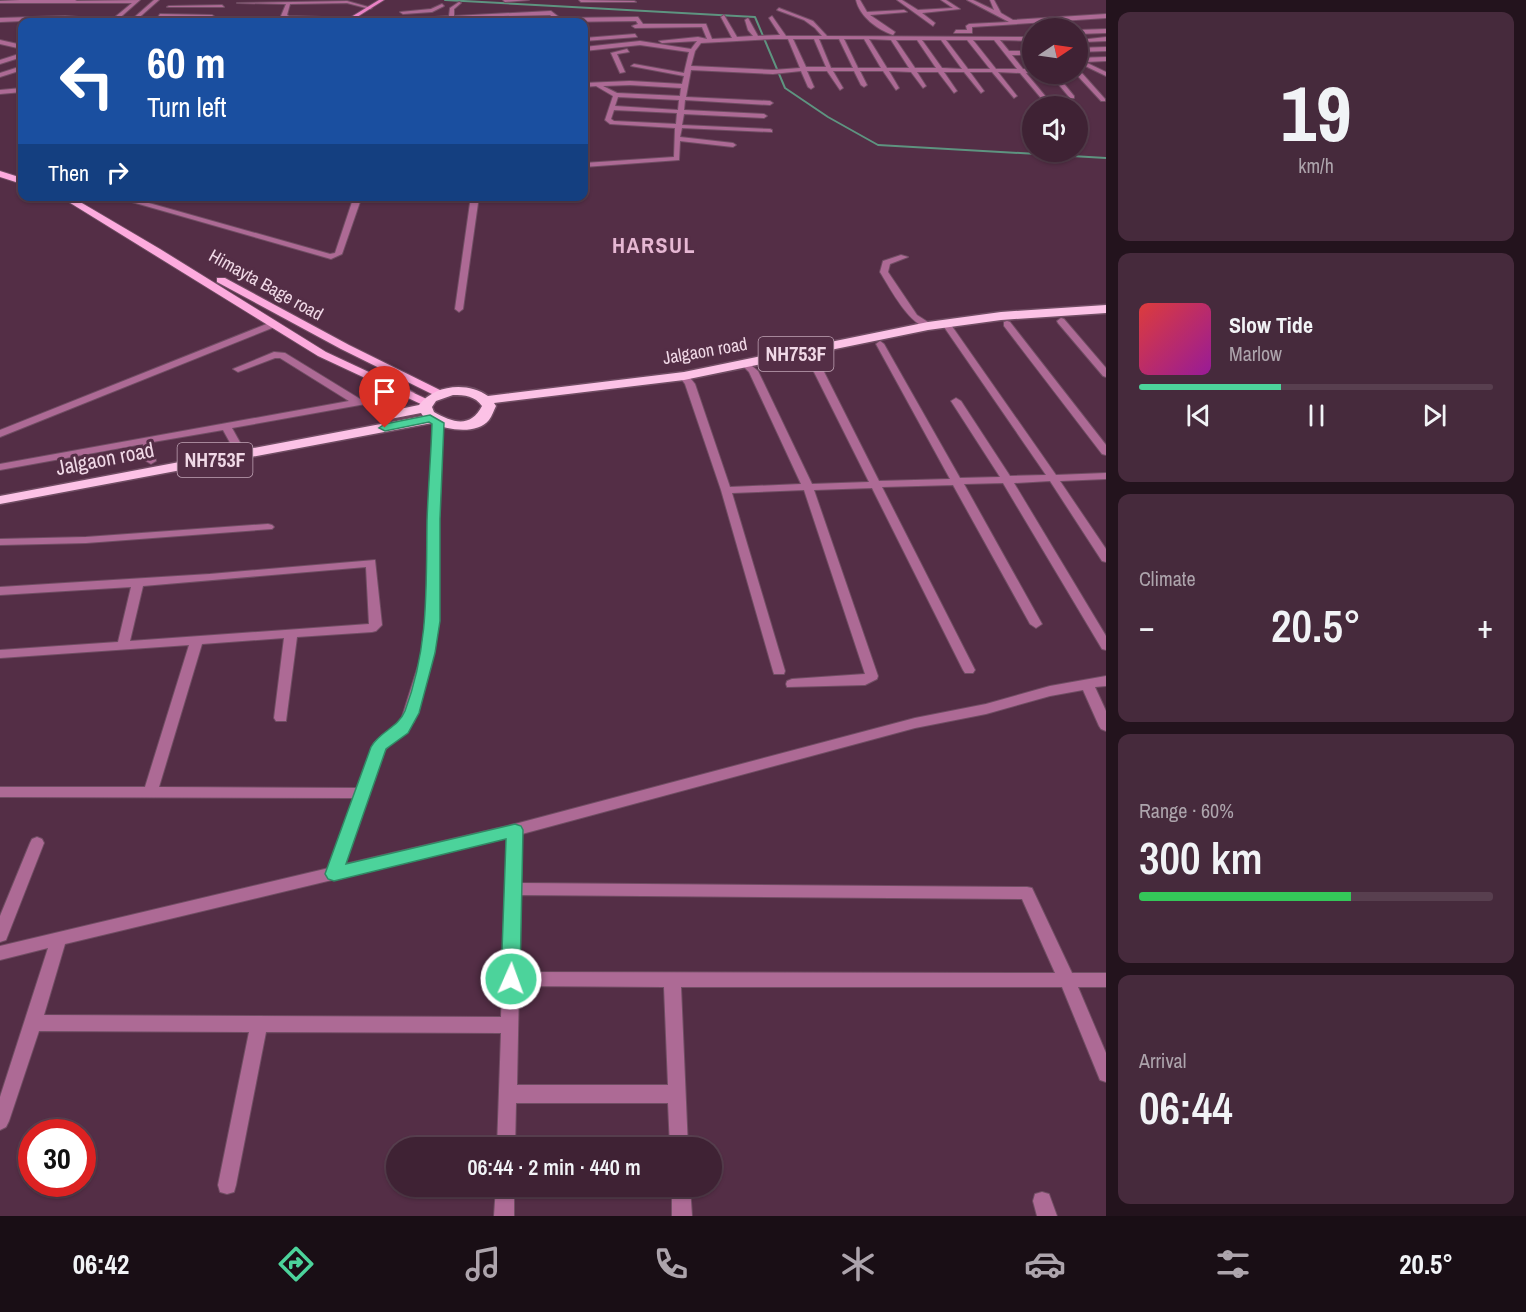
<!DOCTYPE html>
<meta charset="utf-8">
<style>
body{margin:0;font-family:"Archivo Narrow",sans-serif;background:#462a3c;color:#f1f3f6;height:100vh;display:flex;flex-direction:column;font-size:22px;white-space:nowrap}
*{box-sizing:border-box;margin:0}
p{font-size:20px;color:#ada4ac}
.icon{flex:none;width:33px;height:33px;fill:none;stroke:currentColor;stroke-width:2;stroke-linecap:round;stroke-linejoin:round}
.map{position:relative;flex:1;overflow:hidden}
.details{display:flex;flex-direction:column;gap:12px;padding:12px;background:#23131d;width:420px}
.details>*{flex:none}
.top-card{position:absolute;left:18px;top:18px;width:570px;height:183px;border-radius:12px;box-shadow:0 2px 4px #0004,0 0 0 2px #583f4f;background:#1a4fa0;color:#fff;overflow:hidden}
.needle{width:39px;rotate:77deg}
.controls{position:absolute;left:1022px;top:18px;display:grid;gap:12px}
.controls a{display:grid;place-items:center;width:66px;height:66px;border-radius:50%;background:#3f2234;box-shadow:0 2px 4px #0004,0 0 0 2px #583f4f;font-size:30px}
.speed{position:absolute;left:18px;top:1119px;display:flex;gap:12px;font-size:30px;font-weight:700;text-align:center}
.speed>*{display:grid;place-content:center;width:78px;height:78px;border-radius:50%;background:#3f2234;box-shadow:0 2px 4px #0004,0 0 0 2px #583f4f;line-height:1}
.speed .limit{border:9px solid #d22;background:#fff;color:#111}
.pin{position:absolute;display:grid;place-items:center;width:51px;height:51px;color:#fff;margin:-62px -26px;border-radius:50% 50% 50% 0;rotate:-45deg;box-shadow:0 0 6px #0007}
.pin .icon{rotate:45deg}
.me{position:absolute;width:66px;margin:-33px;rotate:2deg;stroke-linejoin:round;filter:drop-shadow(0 0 4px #0008)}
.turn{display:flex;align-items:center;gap:21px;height:126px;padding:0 30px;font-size:27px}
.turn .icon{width:78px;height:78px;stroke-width:2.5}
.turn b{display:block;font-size:42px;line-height:51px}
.then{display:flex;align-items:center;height:57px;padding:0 30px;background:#0003;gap:12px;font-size:22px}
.big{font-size:45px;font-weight:600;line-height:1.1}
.details .card{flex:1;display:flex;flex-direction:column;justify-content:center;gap:9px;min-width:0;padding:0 21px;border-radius:12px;background:#462a3c}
.details .dial{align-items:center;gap:0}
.dial b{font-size:78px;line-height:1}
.song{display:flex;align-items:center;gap:18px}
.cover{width:72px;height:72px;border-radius:9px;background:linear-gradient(135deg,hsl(0 70% 55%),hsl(300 70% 35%))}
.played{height:6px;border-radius:3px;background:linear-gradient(90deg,#4cd39b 40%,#583f4f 40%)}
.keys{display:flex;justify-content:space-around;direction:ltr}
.heat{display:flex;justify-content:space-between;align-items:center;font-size:33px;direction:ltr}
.charge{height:9px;border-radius:4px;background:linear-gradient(90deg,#34c759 60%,#583f4f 0)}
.trip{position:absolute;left:386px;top:1137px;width:336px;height:60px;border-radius:30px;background:#3f2234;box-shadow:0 2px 4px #0004,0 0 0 2px #583f4f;font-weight:600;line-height:60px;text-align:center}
.dock{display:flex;height:96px;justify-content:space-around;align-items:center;background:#190e15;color:#ada4ac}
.dock .icon{width:42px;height:42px}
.dock .selected{color:#4cd39b}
.dock b{font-size:27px;color:#f1f3f6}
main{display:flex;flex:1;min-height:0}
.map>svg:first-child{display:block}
</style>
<main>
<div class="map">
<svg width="1106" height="1216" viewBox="0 0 1106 1216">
<rect width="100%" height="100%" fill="#542e46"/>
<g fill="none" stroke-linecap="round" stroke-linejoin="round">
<!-- stream -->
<path stroke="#5e9480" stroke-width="2" d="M445 0 755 17 785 88 828 117 878 145 1106 158"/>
<defs>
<path id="minor" d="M20 0H77L75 1 140 0 115 22H109L132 3H0V1Z
M154 0H159L134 22H129Z
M503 0H529L505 2Z
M579 0 634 1 636 2H581Z
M856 0H860L867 12 904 10 907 12 870 15 895 32 893 35C877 29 860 17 856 0Z
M897 0H902L918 10 953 8 941 0H946L960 9 922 13 935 23 933 26Z
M967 0H973L994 10 990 0H994L1001 13 1013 20 1106 14V18L972 27V33H954L956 30H967L966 26 969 24 1009 22Z
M347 1 372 8 370 9 347 3 290 4 287 15 289 16 356 18 288 20 281 16 286 4 237 3Z
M459 2 461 3 454 9V16L551 11 560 18 638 17 643 24H706L712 39 732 38 721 17 724 15 737 37 753 36 748 30 745 20 748 18 758 36 780 35 769 18 772 16 786 36H822L815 28 804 20 777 10 779 8 813 21 827 36 1032 37V41L1000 40 1009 51H1032V55H1012L1023 69H1032V73H1026L1046 97 1041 98 1020 73 998 72 1017 96 1014 98 992 72H970L984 91 981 93 964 72H944L957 91 954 93 938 72H917L926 86 923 88 911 72 889 71 899 88 896 90 883 71H860L867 85 864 87 861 85 854 71H833L843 88 840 90 827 71H807L814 87 811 89 808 87 801 71 773 74 691 70 686 97 770 101 773 103 770 105 685 100 684 110 764 114 767 116 764 118 684 114 682 125 770 129 772 130V132L682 128 680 137 733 143 736 145 733 147 680 141 679 160 584 167V163L674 157 675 128 610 124 605 120 613 96 596 86 584 87V83L630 81 682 84 684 76 631 66 634 64 684 73 689 52 640 45 584 51V47L640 41 691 49 697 41 662 43 659 41 698 37 707 39 702 27 635 28 632 26 638 24 636 21 559 22 550 15 503 16 506 19 503 21 498 17 361 22 449 16 450 8ZM773 39H788L800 68 773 70 691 66 695 51 701 43ZM793 39H814L826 67H806ZM819 39H839L853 68H831ZM844 39H864L881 68H858ZM869 39 891 40 909 68H887ZM896 40H917L936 68H915ZM922 40H941L962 69 942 68ZM946 40H967L990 69H968ZM973 40H994L1017 69H996ZM630 85 681 88 680 96 617 93 603 86ZM618 97 679 100 678 110 615 106ZM614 110 677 113 676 124 614 121 611 119Z
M442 4 444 6 432 12 403 14 400 12 431 9Z
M222 5 224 7H167L169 6Z
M160 14 212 15 215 17 212 19 158 17Z
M65 16 92 18 0 22V18Z
M222 19 289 20 292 22H220Z
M1106 29V33L1077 34V30Z
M635 34 637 37 584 41V38Z
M1106 37V41L1083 42 1080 40Z
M0 40 22 45V49L0 44Z
M1106 47V51L1077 52V48Z
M627 49 629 52 617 54 625 72 620 73 611 53Z
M22 53V57L0 64V60Z
M1106 57V61L1085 62 1106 72V76L1077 62V58Z
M22 66V70L0 77V73Z
M1077 71H1080L1105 99V101H1101L1076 74Z
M1050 74H1056L1074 96V98H1070Z
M22 88V92L0 94V90Z
M111 196H124L330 254 335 253 352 202 356 200 360 202 342 254 331 259Z
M471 196H479L463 309 459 312 455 309Z
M901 255 908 257 890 264 888 272 917 315 931 324V328C911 329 890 288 880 272L883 261Z
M1061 318 1064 319 1106 368V377L1103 376 1058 323 1057 321Z
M274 321 278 324 277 326 0 437V430Z
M946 321 949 322 1056 475 1106 473V479L1060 481 1106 549V562L1102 561 1050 481 1014 483 1106 636V650L1102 649 1003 483 964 484 1042 624 1036 628 1030 624 953 485 882 487 975 670 973 673H965L963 670 872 488 814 490 878 676 877 679 865 685 787 687 786 684 787 681 792 679 865 674 804 490 732 493 785 671 784 674H774L773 671 721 490 685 384 679 376 684 373 687 374 695 384 730 487 801 484 749 372 741 364 746 361 758 371 812 484 869 482 807 358 812 355 817 358 879 481 950 479 876 344 880 341 884 344 960 478 1000 477 951 401 956 398 961 401 1010 476 1046 475 942 324Z
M1007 321 1010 322 1106 445V455L1102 454 1004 326V322Z
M274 352 285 353 360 399 410 390 415 393 410 396 232 428 242 446 237 449 233 448 223 430 153 442 156 461 151 464 146 461 143 444 0 470V464L349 401 280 358H275L238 372 233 369Z
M438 420 443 423 439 519V621L434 653 414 722 385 750 345 864 515 824 915 718 986 704 1050 686 1106 676V686L1095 687 1106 711V731L1101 729 1099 726 1083 690 1050 696 986 714 915 728 522 834 521 883 1027 887 1032 888 1072 973H1106V987H1078L1106 1053V1082L1100 1080 1062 987H681L688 1148H670L668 1103H516L515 1148H497L501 1033 266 1032 236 1185 234 1192 227 1194 220 1192 218 1185 249 1032 39 1031 9 1121 6 1127 0 1130V1097L48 948 0 960V946L329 868 354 798 0 797V787H145L189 645 0 658V650L118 642 131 587 0 595V587L210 574 375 560 382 625 376 631 372 632 297 637 286 721H276L274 718 284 638 202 644 159 787 358 788 374 743 401 720 422 653 427 621 429 519 433 423ZM366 567 369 624 130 641 143 586ZM507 838 501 1017 44 1015 65 944ZM521 895 1022 899 1055 973 519 972ZM519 986 664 987 668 1085H517Z
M268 524 272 525 274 527 272 529 86 543 0 545V539L86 537Z
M37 837 42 839 44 843 8 935 6 940 0 942V916L30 843 32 839Z
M496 1186H514V1216H494Z
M672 1186H690L692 1216H672Z
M1042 1192 1049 1194 1057 1216H1037L1033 1201 1035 1194Z"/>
<path id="secondary" d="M379 0H384L349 22H343Z"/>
<path id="primary" d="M0 171 22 178V184L0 177Z
M59 196H70L160 249 326 352 433 402 431 405H423L318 356Z
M217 278H225L349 345 448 394 442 398 438 397 341 349 217 282Z"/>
<path id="trunk" d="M1106 305V313L1001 320 928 330 684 380 494 403 496 406C494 410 492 416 489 420 477 435 447 430 432 423L0 504V496L423 416 421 413 390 419 383 415 385 412 419 405C434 385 467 381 488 396L684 372 928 322 1001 312ZM453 395C465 395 475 396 482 406 471 428 453 423 434 412L432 407 436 401Z"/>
</defs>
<!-- minor casing -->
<use href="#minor" stroke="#704d63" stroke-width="2"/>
<!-- secondary casing -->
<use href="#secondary" stroke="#704d63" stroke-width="2"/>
<!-- primary casing -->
<use href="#primary" stroke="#704d63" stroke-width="2"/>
<!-- trunk casing -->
<use href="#trunk" stroke="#704d63" stroke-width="3"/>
<!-- minor -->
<use href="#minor" fill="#ad6a95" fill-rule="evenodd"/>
<!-- secondary -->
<use href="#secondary" fill="#eb81c6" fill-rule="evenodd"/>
<!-- primary -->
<use href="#primary" fill="#fdabde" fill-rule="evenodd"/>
<!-- trunk -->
<use href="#trunk" fill="#fcc2e6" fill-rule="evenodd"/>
</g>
<!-- route -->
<path fill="#4cd39b" stroke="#318965" stroke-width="1.5" d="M430 415 444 423 440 519V621L435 653 419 713 408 733 386 749 346 864 515 824 521 826 523 830 520 979 517 985 511 987 504 985 501 979 506 839 334 881 328 879 325 874 371 747C380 731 398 728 405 711 429 647 426 588 427 521 428 489 431 456 432 424L429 422 385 431 379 428 385 424Z"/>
<g text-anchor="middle" stroke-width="6" stroke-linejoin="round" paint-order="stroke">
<!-- far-street labels -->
<g font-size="18" fill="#f0d8e6" stroke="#542e46">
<text transform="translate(266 285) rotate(29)" y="6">Himayta Bage road</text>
<text transform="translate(705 351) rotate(-10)" y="6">Jalgaon road</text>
</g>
<!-- shield labels -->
<g fill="#542e46" stroke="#c1a5b6" stroke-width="1.5">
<rect x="758.5" y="337" width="75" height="34" rx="4.5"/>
<rect x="177.5" y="443" width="75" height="34" rx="4.5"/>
</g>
<g font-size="20" font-weight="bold" fill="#f0d8e6">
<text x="796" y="361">NH753F</text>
<text x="215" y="467">NH753F</text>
</g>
<!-- street labels -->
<g font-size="21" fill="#f0d8e6" stroke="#542e46">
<text transform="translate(105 459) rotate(-11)" y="7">Jalgaon road</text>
</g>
<!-- far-district labels -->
<g font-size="22" font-weight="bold" letter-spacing="1.5" fill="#e6b7d3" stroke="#542e46">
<text x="654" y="253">HARSUL</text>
</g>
</g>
</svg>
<div class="controls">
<a><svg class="needle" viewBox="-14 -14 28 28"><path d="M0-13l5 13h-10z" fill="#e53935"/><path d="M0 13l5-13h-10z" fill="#ada4ac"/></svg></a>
<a><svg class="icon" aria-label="sound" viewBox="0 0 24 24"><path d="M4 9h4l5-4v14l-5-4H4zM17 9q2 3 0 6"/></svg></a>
</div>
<div class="speed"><div class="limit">30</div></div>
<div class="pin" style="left:385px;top:428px;background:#d93025"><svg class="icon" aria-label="arrive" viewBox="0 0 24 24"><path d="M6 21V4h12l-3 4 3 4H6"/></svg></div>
<svg class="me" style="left:511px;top:979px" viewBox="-20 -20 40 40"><circle r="17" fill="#4cd39b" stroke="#fff" stroke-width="3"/><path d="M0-11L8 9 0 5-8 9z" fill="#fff"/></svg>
<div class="trip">06:44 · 2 min · 440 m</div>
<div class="top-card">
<div class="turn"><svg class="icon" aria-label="left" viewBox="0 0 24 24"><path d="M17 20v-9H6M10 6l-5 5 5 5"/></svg><div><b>60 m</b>Turn left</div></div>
<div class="then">Then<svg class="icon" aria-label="right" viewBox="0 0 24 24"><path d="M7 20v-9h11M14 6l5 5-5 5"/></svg></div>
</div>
</div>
<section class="details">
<div class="card dial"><b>19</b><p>km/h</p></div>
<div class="card">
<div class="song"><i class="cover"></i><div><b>Slow Tide</b><p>Marlow</p></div></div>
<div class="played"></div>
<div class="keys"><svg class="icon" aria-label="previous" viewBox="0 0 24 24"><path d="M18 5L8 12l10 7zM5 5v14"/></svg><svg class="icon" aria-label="pause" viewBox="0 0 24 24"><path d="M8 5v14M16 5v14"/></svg><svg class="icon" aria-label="next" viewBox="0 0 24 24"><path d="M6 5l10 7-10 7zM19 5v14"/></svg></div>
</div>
<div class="card"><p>Climate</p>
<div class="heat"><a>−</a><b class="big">20.5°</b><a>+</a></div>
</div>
<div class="card"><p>Range · 60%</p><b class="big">300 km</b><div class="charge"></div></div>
<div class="card"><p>Arrival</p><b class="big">06:44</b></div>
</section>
</main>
<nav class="dock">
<b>06:42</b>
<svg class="icon selected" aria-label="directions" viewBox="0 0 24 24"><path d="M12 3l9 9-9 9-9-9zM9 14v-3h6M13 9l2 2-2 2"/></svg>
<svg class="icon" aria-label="music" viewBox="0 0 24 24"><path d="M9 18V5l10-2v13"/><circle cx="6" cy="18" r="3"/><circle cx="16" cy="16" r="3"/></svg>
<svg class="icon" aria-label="phone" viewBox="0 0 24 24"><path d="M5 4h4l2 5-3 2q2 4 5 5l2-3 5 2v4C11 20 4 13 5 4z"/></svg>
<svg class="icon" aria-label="climate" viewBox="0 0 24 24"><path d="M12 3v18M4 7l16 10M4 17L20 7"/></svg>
<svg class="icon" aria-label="car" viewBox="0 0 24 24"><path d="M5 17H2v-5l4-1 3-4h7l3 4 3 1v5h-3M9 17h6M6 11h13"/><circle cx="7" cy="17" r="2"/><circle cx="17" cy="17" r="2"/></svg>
<svg class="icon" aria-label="filters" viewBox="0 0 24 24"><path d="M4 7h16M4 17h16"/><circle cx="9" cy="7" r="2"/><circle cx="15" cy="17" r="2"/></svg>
<b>20.5°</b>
</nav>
